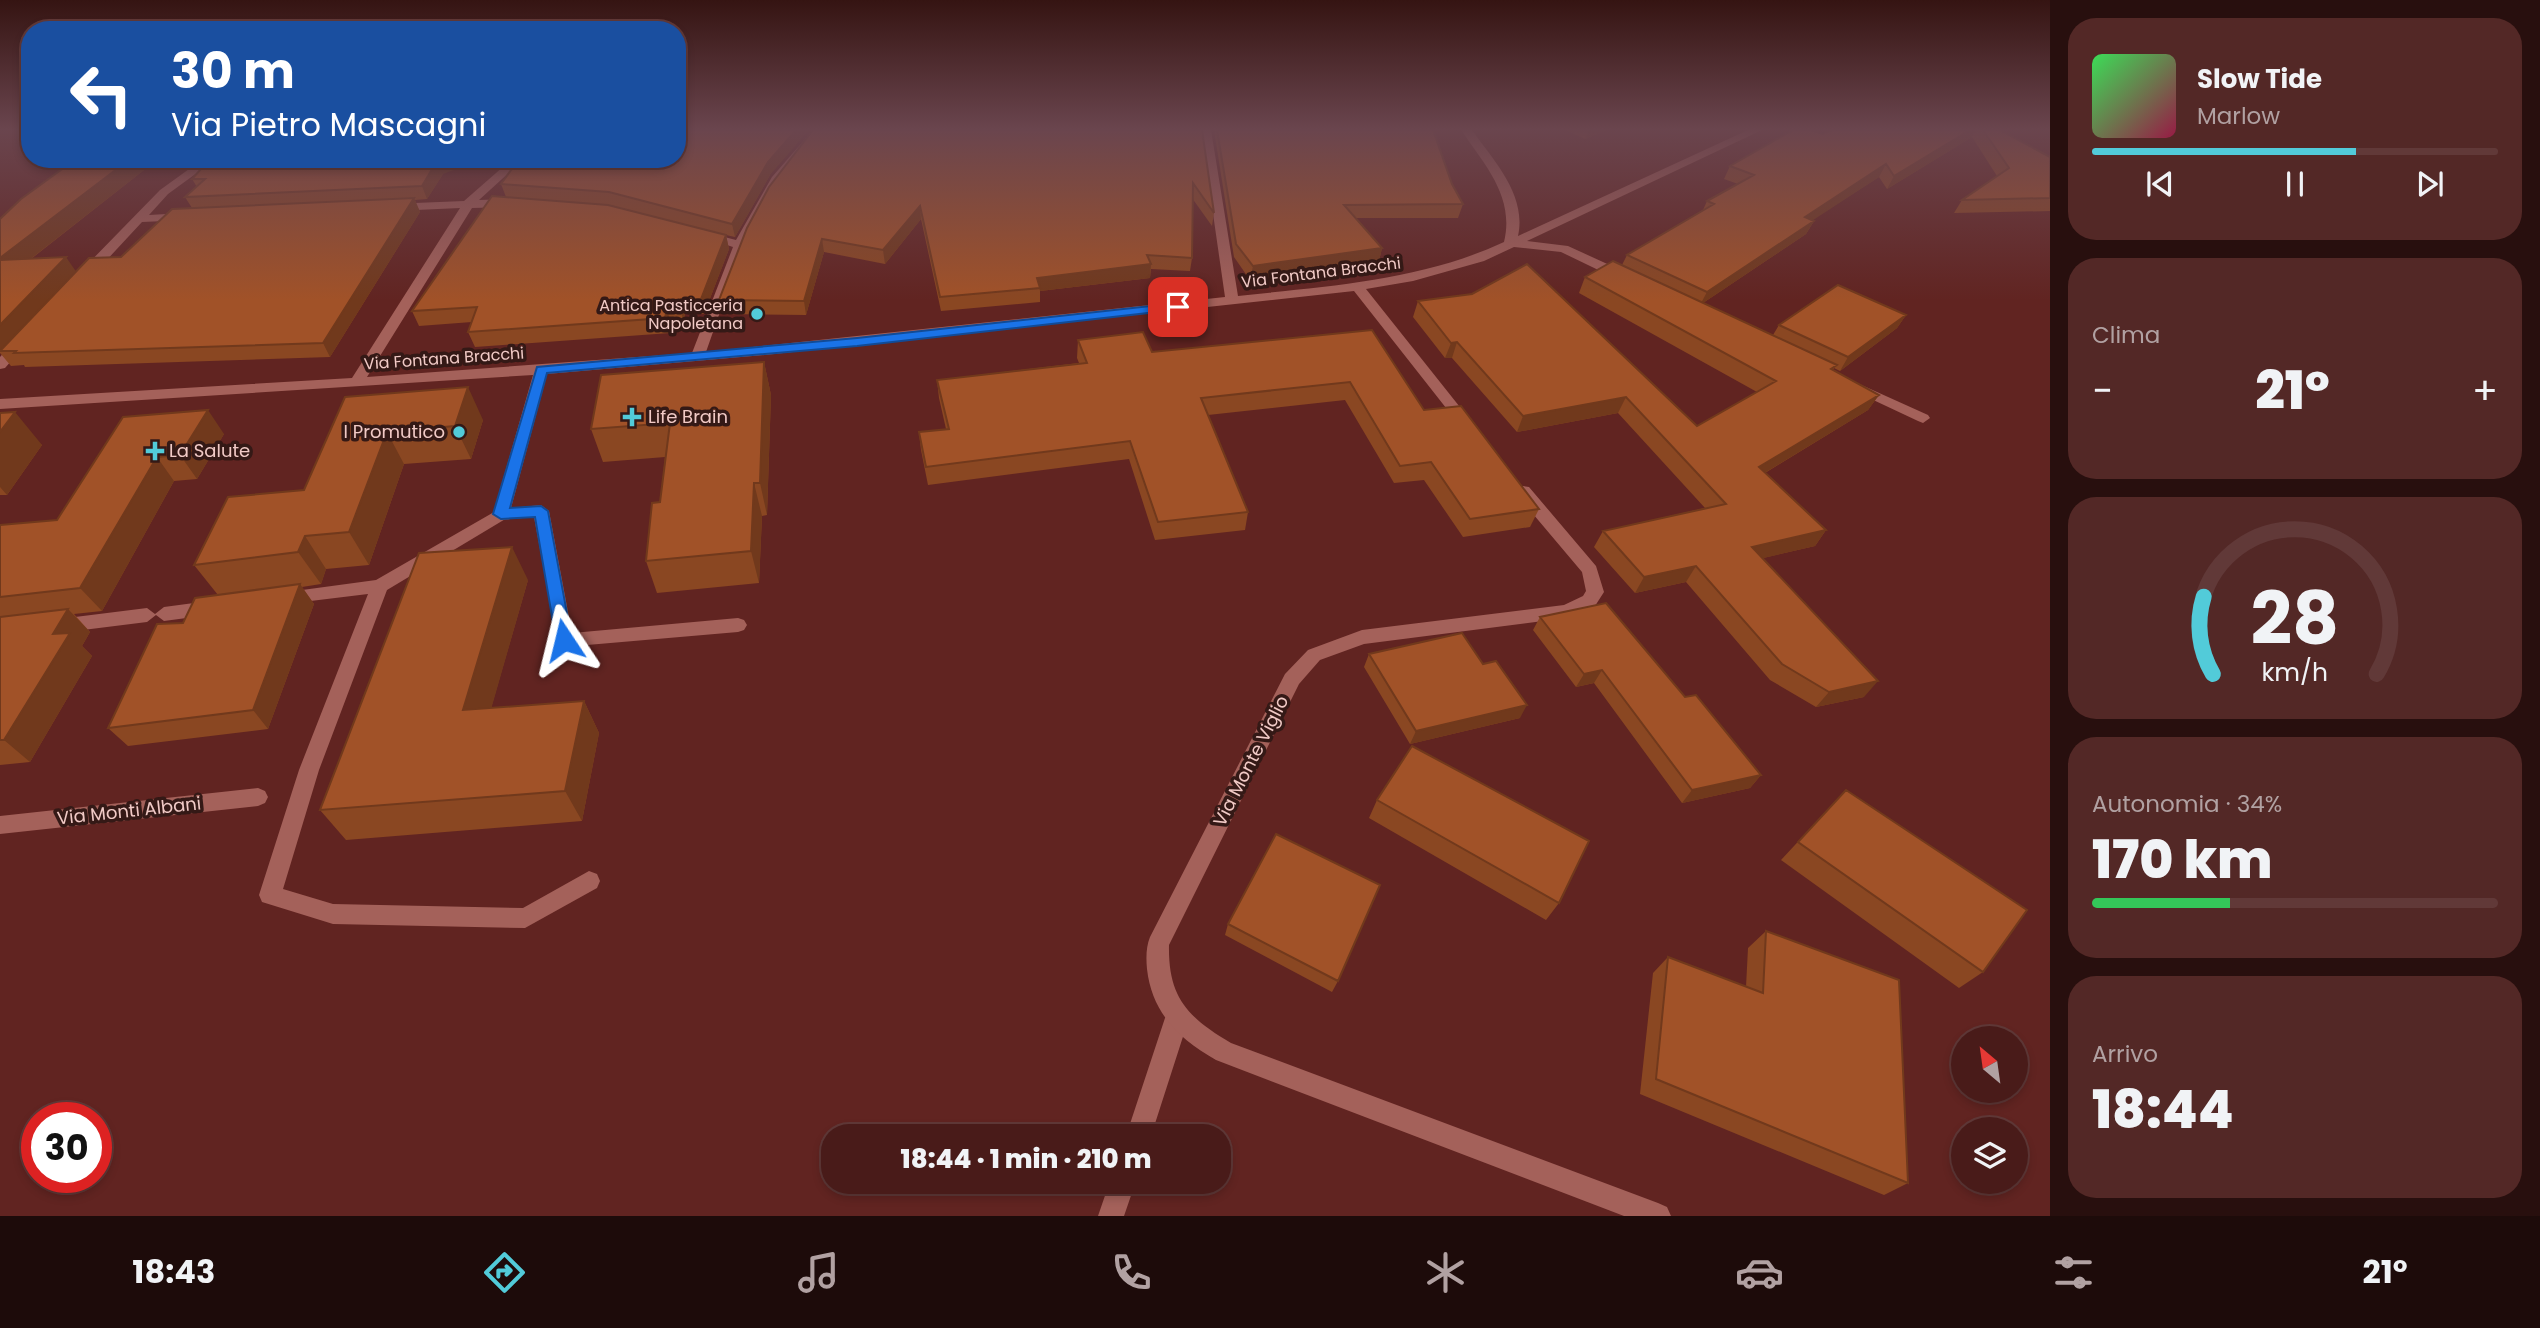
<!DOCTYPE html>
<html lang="it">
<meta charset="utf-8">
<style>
body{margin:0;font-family:Poppins,sans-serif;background:#532826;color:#f1f3f6;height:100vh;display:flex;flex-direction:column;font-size:26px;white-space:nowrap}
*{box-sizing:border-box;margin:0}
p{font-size:23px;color:#b1a1a2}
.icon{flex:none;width:38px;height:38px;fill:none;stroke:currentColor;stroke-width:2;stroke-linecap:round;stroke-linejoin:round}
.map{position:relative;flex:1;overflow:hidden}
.details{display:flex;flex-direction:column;gap:18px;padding:18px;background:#280f0e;width:490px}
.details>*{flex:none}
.top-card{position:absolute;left:21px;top:21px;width:665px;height:147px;border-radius:28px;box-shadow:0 4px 10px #0003,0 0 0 2px #613938;background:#1a4fa0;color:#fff;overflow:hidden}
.needle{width:46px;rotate:331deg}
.buttons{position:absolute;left:1951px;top:1026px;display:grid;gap:14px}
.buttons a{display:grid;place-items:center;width:77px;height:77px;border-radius:50%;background:#491b19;box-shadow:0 4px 10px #0003,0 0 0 2px #613938;font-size:35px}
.speed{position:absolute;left:21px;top:1102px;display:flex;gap:14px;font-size:35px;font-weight:700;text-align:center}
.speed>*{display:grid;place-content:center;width:91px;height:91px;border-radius:50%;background:#491b19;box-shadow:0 4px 10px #0003,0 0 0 2px #613938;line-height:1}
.speed .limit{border:10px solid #d22;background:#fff;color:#111}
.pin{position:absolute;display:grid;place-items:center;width:60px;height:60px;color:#fff;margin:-30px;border-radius:14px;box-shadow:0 4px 10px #0006}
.me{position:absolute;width:77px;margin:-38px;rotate:350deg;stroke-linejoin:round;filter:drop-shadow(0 0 5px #0008)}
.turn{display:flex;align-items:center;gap:24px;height:147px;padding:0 35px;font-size:32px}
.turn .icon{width:91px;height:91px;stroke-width:2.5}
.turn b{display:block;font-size:49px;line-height:60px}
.big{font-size:52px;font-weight:800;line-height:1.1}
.details .card{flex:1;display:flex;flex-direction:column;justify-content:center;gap:10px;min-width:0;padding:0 24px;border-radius:28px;background:#532826}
.details .dial{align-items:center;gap:0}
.dial svg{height:182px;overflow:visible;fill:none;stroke:#613938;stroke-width:7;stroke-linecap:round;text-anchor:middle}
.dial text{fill:#f1f3f6;stroke:none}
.song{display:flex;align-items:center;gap:21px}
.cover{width:84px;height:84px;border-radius:10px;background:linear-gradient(135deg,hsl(130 70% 55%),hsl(340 70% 35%))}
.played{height:7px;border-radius:4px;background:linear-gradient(90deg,#52cbd9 65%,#613938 65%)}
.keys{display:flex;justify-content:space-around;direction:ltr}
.heat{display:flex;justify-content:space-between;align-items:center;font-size:38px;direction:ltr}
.charge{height:10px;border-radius:5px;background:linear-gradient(90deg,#34c759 34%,#613938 0)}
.trip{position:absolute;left:821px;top:1124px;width:410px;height:70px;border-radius:28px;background:#491b19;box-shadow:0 4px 10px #0003,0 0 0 2px #613938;font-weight:800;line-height:70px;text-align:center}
.tab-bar{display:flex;height:112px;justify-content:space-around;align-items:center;background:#1d0b0a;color:#b1a1a2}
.tab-bar .icon{width:49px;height:49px}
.tab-bar .active{color:#52cbd9}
.tab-bar b{font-size:32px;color:#f1f3f6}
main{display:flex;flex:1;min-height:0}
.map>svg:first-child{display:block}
</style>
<main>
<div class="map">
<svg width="2050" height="1216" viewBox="0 0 2050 1216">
<rect width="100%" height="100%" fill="#612421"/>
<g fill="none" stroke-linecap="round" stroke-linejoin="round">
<!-- service -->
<path fill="#a4615a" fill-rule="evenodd" d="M501 508 507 510 509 514 507 518 387 590 319 770 283 889 333 904 523 908 589 871 597 874 600 881 597 888 525 928 333 924 262 902 259 895 299 770 368 594 286 604 280 603 277 598 280 593 376 580Z
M209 601 218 608 209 615 164 621 156 615 147 622 59 633 53 631 50 626 53 621 59 619 147 608 155 614 164 607Z
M1177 1007 1185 1010 1189 1018 1151 1136H1126L1165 1018 1169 1010Z
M1110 1181H1136L1124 1216H1098Z"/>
<!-- minor -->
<path fill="#a4615a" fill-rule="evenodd" d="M813 130H824C811 147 795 161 782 179 746 230 727 293 706 352L1225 297 1201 130H1211L1238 296C1328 286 1420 281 1504 242 1515 197 1485 165 1461 130H1472C1494 161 1527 195 1518 236L1748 130H1762L1527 241 1568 246 1627 273V279H1617L1561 252 1514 247 1484 261 1413 281 1366 289 1471 421V427H1461L1354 291 765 355 547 374 511 508 541 505 549 511 572 633 738 618 744 620 747 625 744 630 738 632 564 647 558 645 534 517 501 520 493 514 533 375 0 409V399L352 378 460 208 394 211 390 210V204L464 201 512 159H524L479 200 509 199 515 203 509 207 472 208 367 377 692 353 733 247 699 236 705 232 736 240 772 177Z
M203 159H216L168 194 149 215 184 213 190 217 188 220 142 222 90 278H80V272L160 190Z
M20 339 27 343 5 368 0 369V357L15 340Z
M1857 383 1928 415 1930 418 1923 423 1918 421 1852 390V384Z
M1523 486 1529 487 1596 566 1604 592 1595 606 1566 618 1364 644 1320 660 1299 684 1169 945C1168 997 1187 1017 1231 1043L1658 1203 1667 1207 1671 1216H1624L1216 1060C1179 1039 1152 1013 1147 969 1146 958 1146 947 1150 937L1285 674 1308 650 1362 630 1564 605 1583 596 1586 591 1582 572 1517 495 1515 491 1517 487Z
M258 788 265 791 268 797 265 803 258 806 0 834V816Z"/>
</g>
<!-- wall -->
<path fill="#8a4722" d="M813 130H1202L1214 213 1212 226 1192 198V258L1190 271 1151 269 1150 278 1040 291V302L941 311 921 219 885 264 824 252 806 315 722 314 719 300Z
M1214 130H1433L1452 184 1463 204 1458 218H1356L1382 248 1379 261 1250 280 1234 257Z
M1565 130H1607L1585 139Z
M1832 130H2000L2050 157V211L1954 213 1962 200 1997 176 1972 137 1887 189 1879 177 1812 220 1814 221 1806 234 1703 303 1773 335 1779 325 1906 315 1897 328 1840 371 1834 368 1833 370 1879 395 1868 410 1765 473 1826 530 1815 546 1763 558 1864 697 1816 707 1770 680 1686 582 1635 593 1594 547 1603 531 1705 508 1618 413 1517 432 1452 358H1445L1413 317 1418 301 1697 426 1757 392 1579 293 1585 277 1622 265 1627 255 1703 210 1707 201 1738 184 1724 179 1730 166Z
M158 159 31 259 76 271 121 257 192 208 185 197 197 187 192 179 443 174 427 199 415 200 420 212 330 357 25 367 24 365 11 366 0 353V219Z
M770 175 735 237 726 235 729 249 704 314 685 313 684 323 671 324 670 333 475 347 468 332 472 322 419 326 412 311 506 197 501 184Z
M1372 330 1424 410 1539 509 1530 527 1463 537 1424 480 1394 483 1345 400 1208 415 1248 512 1245 530 1155 540 1129 459 928 485 921 450 919 432 946 429 939 398 937 380 1079 363 1077 358 1078 340 1152 352Z
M764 362 771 395 767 515 762 516 759 583 657 593 646 561 660 502 665 457 603 462 591 429Z
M345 397 483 420 471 459 404 464 369 565 326 569 321 584 302 587 314 604 268 729 128 746 108 728 183 623 218 595 194 565 304 490Z
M0 413 42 445 7 495H0Z
M123 417 224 434 197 479 174 481 102 611 74 614 90 632 82 646 92 656 30 762 0 765V525L57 520Z
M528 580 491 708 584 701 599 733 582 821 346 840 320 810Z
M1540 617 1685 697 1761 775 1750 788 1682 803 1594 683 1576 687 1533 630Z
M1369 654 1520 718 1410 744 1364 667Z
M1846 790 1983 972 1959 988 1781 860Z
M1377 800 1559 903 1546 920 1369 818Z
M1228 924 1338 981 1332 992 1225 935Z
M1766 931 1908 1183 1884 1195 1640 1094 1653 973 1668 957 1746 987 1748 948Z"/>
<!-- shaded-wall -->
<path fill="#71391c" d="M796 130H809L770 175 735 237 732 224 768 162Z
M1589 130H1607L1585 139Z
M1970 130H1976L1972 137 1887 189 1894 176Z
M130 159H158L10 275 0 262V258Z
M442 159H483L443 174 427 199 422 186 437 161Z
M1886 164 1879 177 1798 230 1805 217Z
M414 198 420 212 330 357 323 343Z
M920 206 921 219 885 264 883 250Z
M1814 221 1806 234 1700 305 1707 292Z
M726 235 729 249 704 314 701 299Z
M822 239 824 252 806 315 804 301Z
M1382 248 1379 261 1250 280 1253 266Z
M66 257 77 273 0 351V325Z
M1151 264 1150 278 1040 291 1037 278Z
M681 299 685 313 684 323 680 308Z
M667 309 671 324 670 333 665 318Z
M1906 315 1897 328 1840 371 1848 357Z
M1457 342 1452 358H1445L1451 343Z
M764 362 771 395 767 515 760 483Z
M468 387 483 420 471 459 455 426Z
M1879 395 1868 410 1748 483 1759 467Z
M1626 397 1618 413 1517 432 1523 416Z
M208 410 224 434 197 479 180 455Z
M15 412 42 445 7 495 0 487V432Z
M387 432 404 464 369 565 349 532Z
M157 457 174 481 102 611 80 588Z
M754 483 762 516 759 583 751 551Z
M1826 530 1815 546 1742 563 1752 547Z
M305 536 326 569 321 584 298 552Z
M512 547 528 580 482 741 463 710Z
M1696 566 1686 582 1635 593 1644 577Z
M300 584 314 604 268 729 253 710Z
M68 609 90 632 82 646 92 656 30 762 4 740 53 634Z
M1602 670 1594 683 1576 687 1584 674Z
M1878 681 1864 697 1816 707 1829 692Z
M584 701 599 733 582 821 565 791Z
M1527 705 1520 718 1410 744 1416 731Z
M1761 775 1750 788 1682 803 1692 790Z"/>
<!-- building -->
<path fill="#a15228" stroke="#71391c" stroke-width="2" d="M677 130H796L768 162 732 224 609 192 501 184 519 159H677Z
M813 130H1202L1214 213 1193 183 1192 258 1147 255 1151 264 1037 278 1040 288 940 297 920 206 883 250 822 239 804 301 719 300 747 228 769 187Z
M1217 130H1433L1452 184 1463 204 1344 205 1382 248 1253 266 1236 244Z
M1793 130H1811L1822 134 1832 130H1970L1894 176 1886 164 1805 217 1814 221 1707 292 1627 255 1714 204 1707 201 1754 175 1730 166Z
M1983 130H2000L2050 157V198L1962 200 2009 168Z
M76 159H130L0 258V219L21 199Z
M210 159H442L437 161 422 186 185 197 205 179H192Z
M492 196 608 205 726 235 701 299H681L680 308 667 309 665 318 468 332 477 307 412 311Z
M414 198 323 343 14 353 16 351H0L89 258 121 257 172 209Z
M66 257 0 325V260Z
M1613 261 1837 365 1831 369 1879 395 1759 467 1826 530 1752 547 1878 681 1829 692 1782 664 1696 566 1644 577 1603 531 1726 504 1626 397 1523 416 1457 342 1451 343 1418 301 1472 294 1527 264 1697 426 1776 381 1585 277Z
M1838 285 1906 315 1848 357 1779 325Z
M1372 330 1424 410 1461 406 1539 509 1470 519 1431 462 1400 466 1350 382 1201 398 1248 512 1158 522 1130 441 926 467 919 432 949 429 937 380 1087 363 1078 340 1143 332 1152 352Z
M764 362 760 483H754L751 551 646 561 652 503 660 502 670 423 591 429 601 375Z
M468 387 455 426 387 432 349 532 305 536 298 552 194 565 228 497 304 490 345 397Z
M208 410 180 455 157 457 80 588 0 597V525L57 520 123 417Z
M15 412 0 432V413Z
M512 547 463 710 584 701 565 791 320 810 419 553Z
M300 584 253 710 108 728 157 624 183 623 195 598Z
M1606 603 1685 697 1696 695 1761 775 1692 790 1602 670 1584 674 1540 617Z
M68 609 53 634 70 633 4 740H0V617Z
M1462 633 1483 664 1496 661 1527 705 1416 731 1369 654Z
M1412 746 1589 841 1559 903 1377 800Z
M1846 790 2027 910 1983 972 1798 842Z
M1276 834 1380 885 1338 981 1228 924Z
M1766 931 1899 980 1908 1183 1656 1079 1668 957 1763 993Z"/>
<!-- sky -->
<linearGradient id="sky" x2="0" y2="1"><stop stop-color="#351412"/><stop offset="0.43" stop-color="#6a454e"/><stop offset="1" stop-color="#6a454e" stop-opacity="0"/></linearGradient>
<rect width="2050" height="300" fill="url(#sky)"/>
<!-- route -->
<path fill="#1a73e8" stroke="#114b97" stroke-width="2" d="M1178 303 1183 304V309L857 346 547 373 510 508 541 506 548 511 572 640 564 646 556 640 535 517 501 519 493 514 537 367 857 338Z"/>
<!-- markers -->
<g fill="#52cbd9" stroke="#341916" stroke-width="2.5">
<circle cx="757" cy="314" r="7"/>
<path d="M628.5 406.5h7v7h7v7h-7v7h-7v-7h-7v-7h7z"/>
<circle cx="459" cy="432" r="7"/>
<path d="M151.5 440.5h7v7h7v7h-7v7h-7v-7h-7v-7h7z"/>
</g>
<g text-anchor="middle" stroke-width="7" stroke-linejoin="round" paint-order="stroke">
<!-- far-street labels -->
<g font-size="16" fill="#f1cac6" stroke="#341916">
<text transform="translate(1321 272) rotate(-7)" y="6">Via Fontana Bracchi</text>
<text transform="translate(444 358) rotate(-4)" y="6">Via Fontana Bracchi</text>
</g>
<!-- far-poi labels -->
<g font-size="16" fill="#f1cac6" stroke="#341916" text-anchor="end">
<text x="743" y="311">Antica Pasticceria<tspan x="743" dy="18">Napoletana</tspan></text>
</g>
<!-- poi labels -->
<g font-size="18" fill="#f1cac6" stroke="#341916" text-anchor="start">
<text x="648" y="423">Life Brain</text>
<text x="445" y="438" text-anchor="end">I Promutico</text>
<text x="169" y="457">La Salute</text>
</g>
<!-- street labels -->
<g font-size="18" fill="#f1cac6" stroke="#341916">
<text transform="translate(1251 761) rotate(-63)" y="6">Via Monte Viglio</text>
<text transform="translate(129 811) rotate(-6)" y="6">Via Monti Albani</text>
</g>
</g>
</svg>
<div class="buttons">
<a><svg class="needle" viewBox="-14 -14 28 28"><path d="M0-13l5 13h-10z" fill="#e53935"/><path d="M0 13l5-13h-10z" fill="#b1a1a2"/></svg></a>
<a><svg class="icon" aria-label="layers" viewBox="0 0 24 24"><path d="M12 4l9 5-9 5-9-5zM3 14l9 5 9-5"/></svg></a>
</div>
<div class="speed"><div class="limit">30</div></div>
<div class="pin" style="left:1178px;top:307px;background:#d93025"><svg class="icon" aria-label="arrive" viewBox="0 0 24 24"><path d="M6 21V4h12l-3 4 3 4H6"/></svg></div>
<svg class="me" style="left:564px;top:640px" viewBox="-20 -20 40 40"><path d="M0-17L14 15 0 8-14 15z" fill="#1a73e8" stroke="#fff" stroke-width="4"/></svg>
<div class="trip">18:44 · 1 min · 210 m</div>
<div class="top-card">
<div class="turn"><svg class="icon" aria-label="left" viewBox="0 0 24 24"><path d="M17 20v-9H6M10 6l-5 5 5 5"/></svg><div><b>30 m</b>Via Pietro Mascagni</div></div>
</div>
</div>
<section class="details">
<div class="card">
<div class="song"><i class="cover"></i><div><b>Slow Tide</b><p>Marlow</p></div></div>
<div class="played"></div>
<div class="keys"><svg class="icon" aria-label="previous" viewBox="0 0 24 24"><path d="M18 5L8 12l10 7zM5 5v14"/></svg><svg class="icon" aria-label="pause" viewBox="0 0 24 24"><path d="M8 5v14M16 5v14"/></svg><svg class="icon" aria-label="next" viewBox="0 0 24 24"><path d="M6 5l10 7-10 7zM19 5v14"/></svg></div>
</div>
<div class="card"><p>Clima</p>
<div class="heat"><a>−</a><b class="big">21°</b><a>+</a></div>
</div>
<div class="card dial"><svg viewBox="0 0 100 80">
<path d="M14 69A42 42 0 1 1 86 69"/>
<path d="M14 69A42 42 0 0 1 10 35" stroke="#52cbd9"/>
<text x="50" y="56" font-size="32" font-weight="700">28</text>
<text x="50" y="72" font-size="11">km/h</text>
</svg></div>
<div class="card"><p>Autonomia · 34%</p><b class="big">170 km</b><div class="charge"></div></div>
<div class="card"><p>Arrivo</p><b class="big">18:44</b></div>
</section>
</main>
<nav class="tab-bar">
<b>18:43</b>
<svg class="icon active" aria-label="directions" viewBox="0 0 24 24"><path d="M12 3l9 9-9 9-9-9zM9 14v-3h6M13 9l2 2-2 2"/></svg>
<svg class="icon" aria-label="music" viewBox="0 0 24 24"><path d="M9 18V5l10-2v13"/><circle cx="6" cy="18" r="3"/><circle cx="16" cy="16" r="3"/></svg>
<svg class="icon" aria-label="phone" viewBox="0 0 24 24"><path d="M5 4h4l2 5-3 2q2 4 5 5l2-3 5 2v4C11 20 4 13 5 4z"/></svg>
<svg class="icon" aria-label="climate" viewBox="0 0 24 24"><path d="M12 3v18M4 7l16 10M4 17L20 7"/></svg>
<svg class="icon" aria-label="car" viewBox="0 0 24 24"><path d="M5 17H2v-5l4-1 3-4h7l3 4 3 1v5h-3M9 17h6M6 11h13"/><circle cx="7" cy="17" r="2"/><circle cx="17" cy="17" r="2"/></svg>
<svg class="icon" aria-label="filters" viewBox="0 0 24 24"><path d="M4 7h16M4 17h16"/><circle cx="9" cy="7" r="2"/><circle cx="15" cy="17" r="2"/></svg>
<b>21°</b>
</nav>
